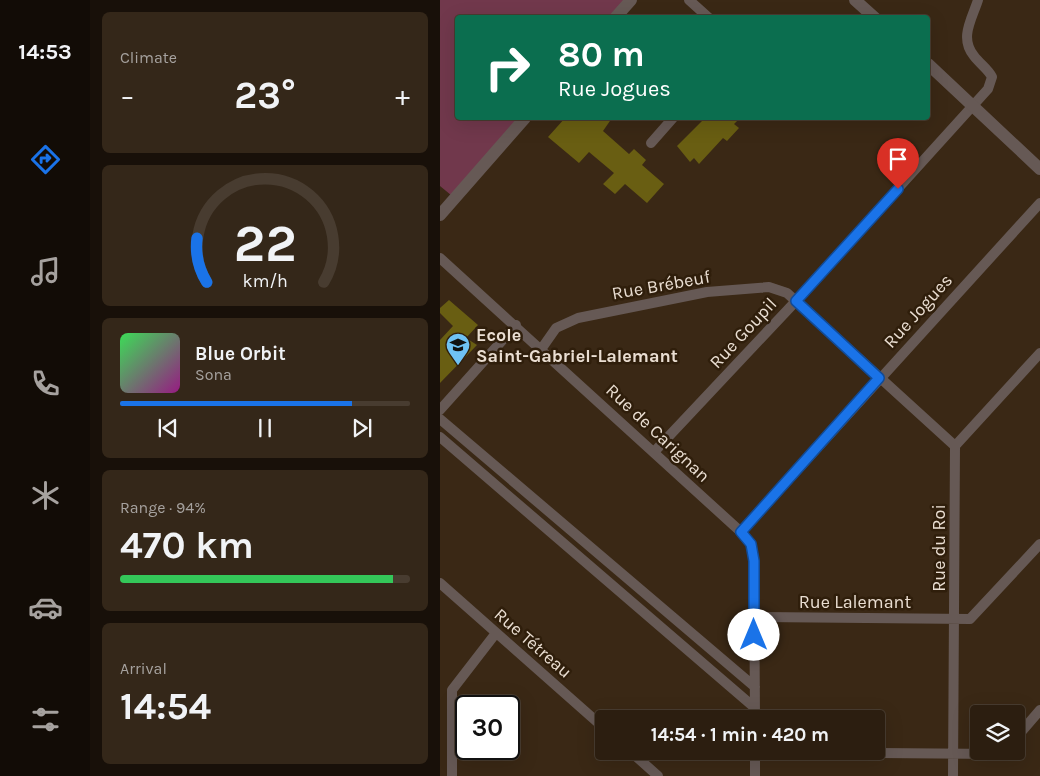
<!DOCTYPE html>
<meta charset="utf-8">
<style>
body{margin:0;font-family:Karla,sans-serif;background:#342719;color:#f1f3f6;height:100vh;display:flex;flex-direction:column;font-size:19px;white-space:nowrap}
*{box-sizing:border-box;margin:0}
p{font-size:16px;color:#a6a29f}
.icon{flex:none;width:28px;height:28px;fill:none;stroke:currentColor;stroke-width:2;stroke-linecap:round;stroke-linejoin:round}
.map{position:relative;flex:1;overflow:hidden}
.details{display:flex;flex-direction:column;gap:12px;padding:12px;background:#181009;width:350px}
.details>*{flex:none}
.top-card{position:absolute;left:15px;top:15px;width:475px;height:105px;border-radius:5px;box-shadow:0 5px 20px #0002,0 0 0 1px #483c30;background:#0b6e4f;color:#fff;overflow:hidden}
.controls{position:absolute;left:530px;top:705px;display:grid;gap:10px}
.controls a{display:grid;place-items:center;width:55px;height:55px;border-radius:5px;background:#2c1e10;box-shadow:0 5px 20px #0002,0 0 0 1px #483c30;font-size:25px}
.speed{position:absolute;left:15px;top:695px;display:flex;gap:10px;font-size:25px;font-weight:700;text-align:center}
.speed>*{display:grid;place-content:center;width:65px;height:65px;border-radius:50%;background:#2c1e10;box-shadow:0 5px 20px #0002,0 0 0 1px #483c30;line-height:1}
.speed .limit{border:2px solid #111;border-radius:8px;background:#fff;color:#111}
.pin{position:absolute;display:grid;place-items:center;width:42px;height:42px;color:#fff;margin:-51px -21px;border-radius:50% 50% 50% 0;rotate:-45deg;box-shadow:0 0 5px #0007}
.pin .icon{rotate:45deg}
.me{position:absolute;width:55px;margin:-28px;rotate:0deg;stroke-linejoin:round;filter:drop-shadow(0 0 4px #0008)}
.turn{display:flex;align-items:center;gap:18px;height:105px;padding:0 20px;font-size:22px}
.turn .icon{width:65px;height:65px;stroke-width:2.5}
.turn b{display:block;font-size:35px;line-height:42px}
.big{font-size:38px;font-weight:700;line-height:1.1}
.details .tile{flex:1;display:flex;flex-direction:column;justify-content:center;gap:8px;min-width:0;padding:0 18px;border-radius:8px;background:#342719}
.details .dial{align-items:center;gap:0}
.dial svg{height:130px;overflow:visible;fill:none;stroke:#483c30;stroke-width:7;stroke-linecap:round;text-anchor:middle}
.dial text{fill:#f1f3f6;stroke:none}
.song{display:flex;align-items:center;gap:15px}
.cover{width:60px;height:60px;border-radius:8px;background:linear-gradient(135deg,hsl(130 70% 55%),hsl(310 70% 35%))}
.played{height:5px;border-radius:2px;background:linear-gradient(90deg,#1a73e8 80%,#483c30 80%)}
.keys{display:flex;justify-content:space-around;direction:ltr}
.heat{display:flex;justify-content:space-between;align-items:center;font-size:28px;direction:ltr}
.charge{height:8px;border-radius:4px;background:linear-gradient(90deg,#34c759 94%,#483c30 0)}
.trip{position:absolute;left:155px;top:710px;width:290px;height:50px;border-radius:5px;background:#2c1e10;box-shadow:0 5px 20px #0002,0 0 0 1px #483c30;font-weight:700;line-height:50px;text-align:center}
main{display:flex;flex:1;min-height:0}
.dock{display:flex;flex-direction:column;width:90px;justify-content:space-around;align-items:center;background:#120c06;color:#a6a29f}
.dock .icon{width:35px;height:35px}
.dock .selected{color:#1a73e8}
.dock b{font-size:22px;color:#f1f3f6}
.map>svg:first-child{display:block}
</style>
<main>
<nav class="dock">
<b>14:53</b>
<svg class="icon selected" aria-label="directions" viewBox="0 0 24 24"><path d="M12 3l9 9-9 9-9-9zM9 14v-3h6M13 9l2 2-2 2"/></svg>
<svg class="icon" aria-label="music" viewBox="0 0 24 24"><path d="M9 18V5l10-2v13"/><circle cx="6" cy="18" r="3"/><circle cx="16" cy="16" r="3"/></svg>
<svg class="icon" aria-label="phone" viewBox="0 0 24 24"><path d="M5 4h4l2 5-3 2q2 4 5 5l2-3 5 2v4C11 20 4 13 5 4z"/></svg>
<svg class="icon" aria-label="climate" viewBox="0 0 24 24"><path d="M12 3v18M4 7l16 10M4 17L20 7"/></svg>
<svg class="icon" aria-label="car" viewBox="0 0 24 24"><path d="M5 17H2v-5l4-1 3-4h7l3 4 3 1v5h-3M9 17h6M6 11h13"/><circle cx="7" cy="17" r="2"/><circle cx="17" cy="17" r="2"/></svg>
<svg class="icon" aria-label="filters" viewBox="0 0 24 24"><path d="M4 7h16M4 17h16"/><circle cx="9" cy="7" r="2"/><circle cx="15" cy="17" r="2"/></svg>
</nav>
<section class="details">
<div class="tile"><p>Climate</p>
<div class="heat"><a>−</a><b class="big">23°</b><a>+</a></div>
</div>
<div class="tile dial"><svg viewBox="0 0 100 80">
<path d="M14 69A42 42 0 1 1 86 69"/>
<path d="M14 69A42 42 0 0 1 8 42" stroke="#1a73e8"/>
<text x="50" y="56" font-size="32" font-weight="700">22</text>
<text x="50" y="72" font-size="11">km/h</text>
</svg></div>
<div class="tile">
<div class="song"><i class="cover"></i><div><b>Blue Orbit</b><p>Sona</p></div></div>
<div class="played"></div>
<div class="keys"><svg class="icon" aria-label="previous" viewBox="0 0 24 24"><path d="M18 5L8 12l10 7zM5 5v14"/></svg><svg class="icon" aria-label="pause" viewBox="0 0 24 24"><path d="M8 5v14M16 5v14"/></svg><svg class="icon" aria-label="next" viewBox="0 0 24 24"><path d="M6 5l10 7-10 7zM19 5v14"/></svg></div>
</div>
<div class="tile"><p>Range · 94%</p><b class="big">470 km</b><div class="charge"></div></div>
<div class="tile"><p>Arrival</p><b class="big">14:54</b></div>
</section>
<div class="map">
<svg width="600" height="776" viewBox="0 0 600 776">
<rect width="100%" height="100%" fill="#3a2815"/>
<!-- green -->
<path fill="#71384c" d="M0 0H192L176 17 18 18V118H89L17 200 0 186Z"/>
<!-- building -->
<path fill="#695e12" d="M125 118H172L163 131 189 154 194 149 206 160 202 165 224 184 207 203 185 184 175 194 163 184 174 173 149 152 139 163 108 137Z
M265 118H300L294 124 299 128 287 141 283 138 259 164 254 158 250 162 237 146Z
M9 300 38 325 26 338 37 345 0 383V340L13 326 0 313V308Z"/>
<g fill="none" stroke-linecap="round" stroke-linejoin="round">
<!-- minor -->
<path stroke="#665955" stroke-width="10" d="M249 0 269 18
M211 143 233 118
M0 258 301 532 311 544 314 561 315 719
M102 348 116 328 138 318 267 292 329 287 347 293 515 446
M0 410 76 325
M0 419 315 687
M0 437 315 708
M214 452 356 301 548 89 552 77C548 69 540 64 534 56 519 38 532 19 538 0
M301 532 600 203
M0 583 164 728
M314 617 530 619 600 544
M576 738 600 710
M190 751 218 776
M315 751V776
M315 752 557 754 563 751
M12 776V690L56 633
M513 776 515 446 600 353"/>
<!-- tertiary -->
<path stroke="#665955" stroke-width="12" d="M415 0 435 18
M175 18 191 0
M488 64 600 169
M0 215 85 118"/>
</g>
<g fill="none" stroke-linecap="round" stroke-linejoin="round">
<defs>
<path id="route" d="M314 635V561L311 544 301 532 439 378 356 301 458 189"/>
</defs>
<!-- route casing -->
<use href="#route" stroke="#114b97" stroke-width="12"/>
<!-- route -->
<use href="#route" stroke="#1a73e8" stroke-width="9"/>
</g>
<!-- icons -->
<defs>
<symbol id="school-pin" viewBox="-11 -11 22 30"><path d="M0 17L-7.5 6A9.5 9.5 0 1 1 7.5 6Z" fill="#6fc2f4" stroke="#2f1e0b"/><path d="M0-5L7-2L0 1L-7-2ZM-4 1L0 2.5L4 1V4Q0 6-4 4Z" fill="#111"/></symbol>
</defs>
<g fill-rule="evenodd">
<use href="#school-pin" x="4" y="331" width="28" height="38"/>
</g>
<g text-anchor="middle" stroke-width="5" stroke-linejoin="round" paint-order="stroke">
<!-- street labels -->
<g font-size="18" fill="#eaded2" stroke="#2f1e0b">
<text transform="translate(221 285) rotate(-10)" y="6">Rue Brébeuf</text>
<text transform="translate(478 311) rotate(-48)" y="6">Rue Jogues</text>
<text transform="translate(303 333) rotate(-47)" y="6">Rue Goupil</text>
<text transform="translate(218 433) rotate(43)" y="6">Rue de Carignan</text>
<text transform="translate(499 548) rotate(-90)" y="6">Rue du Roi</text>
<text x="415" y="608">Rue Lalemant</text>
<text transform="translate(93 643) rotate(41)" y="6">Rue Tétreau</text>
</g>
<!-- poi labels -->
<g font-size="18" font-weight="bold" fill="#eaded2" stroke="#2f1e0b" text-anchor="start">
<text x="36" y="341">Ecole<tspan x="36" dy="21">Saint-Gabriel-Lalemant</tspan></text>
</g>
</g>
</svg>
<div class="controls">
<a><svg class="icon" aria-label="layers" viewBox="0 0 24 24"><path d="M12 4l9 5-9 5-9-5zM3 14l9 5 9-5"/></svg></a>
</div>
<div class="speed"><div class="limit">30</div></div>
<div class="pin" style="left:458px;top:189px;background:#d93025"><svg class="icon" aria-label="arrive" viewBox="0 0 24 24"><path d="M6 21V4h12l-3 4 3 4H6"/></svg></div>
<svg class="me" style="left:314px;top:635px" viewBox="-20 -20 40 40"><circle r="19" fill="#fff"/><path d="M0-13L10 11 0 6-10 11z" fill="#1a73e8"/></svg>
<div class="trip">14:54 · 1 min · 420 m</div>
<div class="top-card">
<div class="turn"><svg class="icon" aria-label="right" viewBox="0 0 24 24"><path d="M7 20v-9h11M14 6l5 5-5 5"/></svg><div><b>80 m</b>Rue Jogues</div></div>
</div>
</div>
</main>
